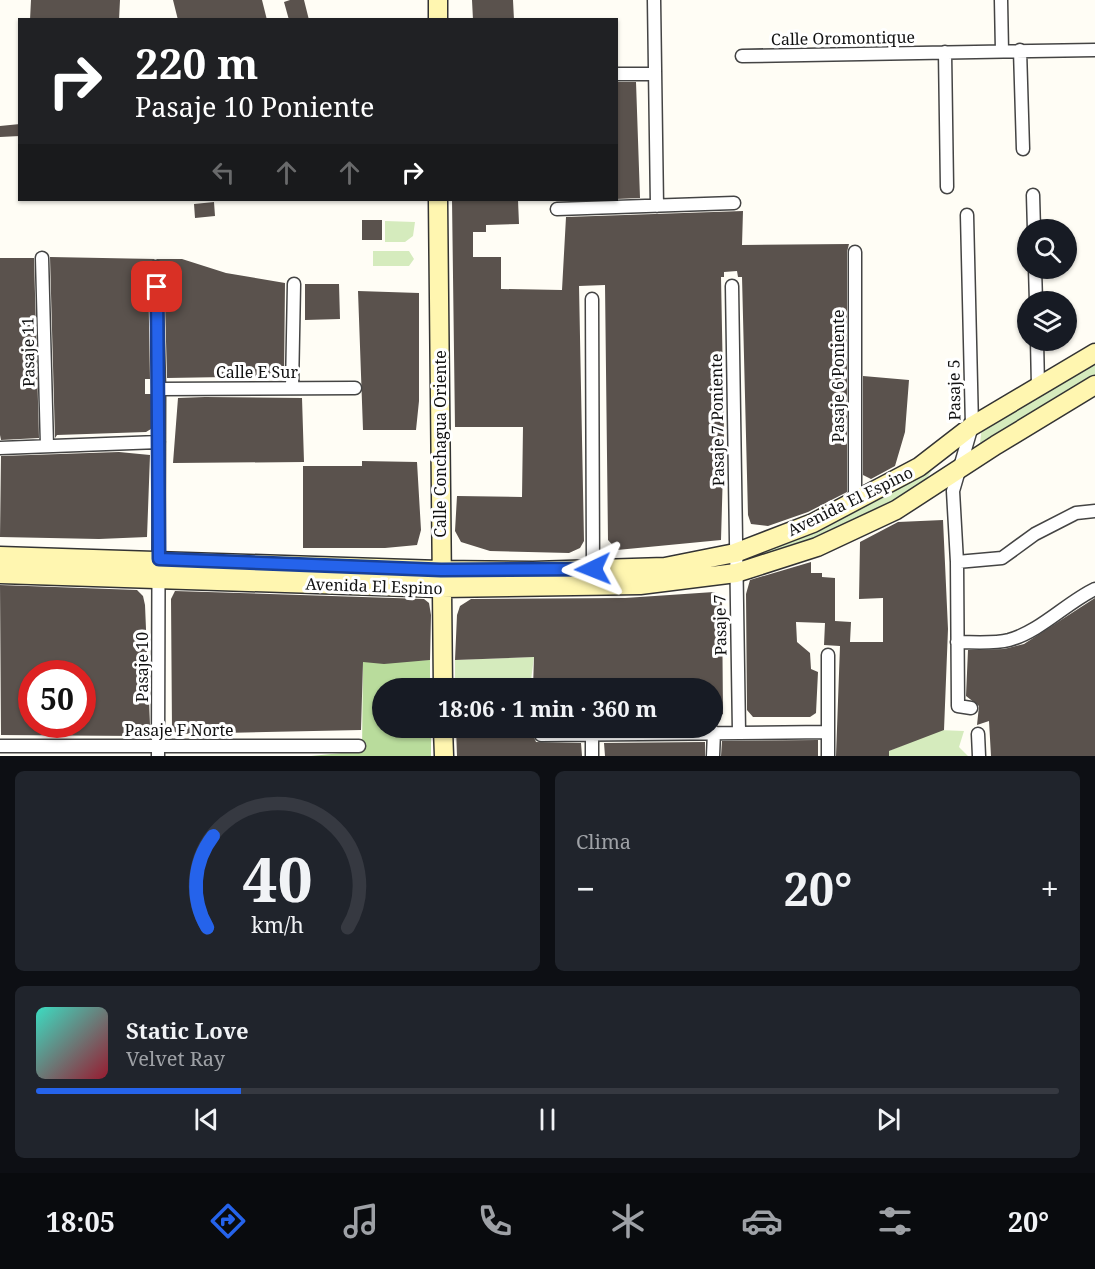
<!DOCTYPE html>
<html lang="es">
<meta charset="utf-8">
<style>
body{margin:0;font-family:"Noto Serif",serif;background:#20242c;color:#f1f3f6;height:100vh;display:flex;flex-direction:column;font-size:22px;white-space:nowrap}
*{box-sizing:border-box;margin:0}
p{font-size:20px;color:#9ea1a6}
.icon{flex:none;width:33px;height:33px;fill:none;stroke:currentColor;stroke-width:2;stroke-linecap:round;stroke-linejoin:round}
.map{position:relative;height:756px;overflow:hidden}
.panel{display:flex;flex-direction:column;gap:15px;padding:15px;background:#0d0f14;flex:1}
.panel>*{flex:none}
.banner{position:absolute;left:18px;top:18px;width:600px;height:183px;border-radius:0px;box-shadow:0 2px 4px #0004;background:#202124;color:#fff;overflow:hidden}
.tools{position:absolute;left:1017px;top:219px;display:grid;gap:12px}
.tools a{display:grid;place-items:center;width:60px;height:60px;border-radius:50%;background:#171b24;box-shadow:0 2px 4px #0004;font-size:30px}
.speed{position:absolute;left:18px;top:660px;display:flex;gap:12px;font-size:30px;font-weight:700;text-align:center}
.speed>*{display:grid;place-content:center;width:78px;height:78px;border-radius:50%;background:#171b24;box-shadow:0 2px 4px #0004;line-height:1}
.speed .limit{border:9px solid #d22;background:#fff;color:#111}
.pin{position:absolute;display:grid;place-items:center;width:51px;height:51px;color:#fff;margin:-26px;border-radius:12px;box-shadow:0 3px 9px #0006}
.me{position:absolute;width:66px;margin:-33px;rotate:268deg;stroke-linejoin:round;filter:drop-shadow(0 0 4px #0008)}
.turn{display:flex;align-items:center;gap:21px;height:126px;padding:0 18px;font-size:27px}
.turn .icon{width:78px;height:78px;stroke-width:2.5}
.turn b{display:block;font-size:42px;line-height:51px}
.lanes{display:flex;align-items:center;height:57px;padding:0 18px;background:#0003;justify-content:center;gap:30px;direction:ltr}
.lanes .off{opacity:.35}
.big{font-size:45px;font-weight:700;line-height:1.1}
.panel .tile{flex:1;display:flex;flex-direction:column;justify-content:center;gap:9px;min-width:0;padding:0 21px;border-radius:9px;background:#20242c}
.panel .dial{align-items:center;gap:0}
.dial svg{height:156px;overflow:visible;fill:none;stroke:#363941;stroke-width:7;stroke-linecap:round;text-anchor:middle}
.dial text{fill:#f1f3f6;stroke:none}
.song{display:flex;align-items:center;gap:18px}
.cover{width:72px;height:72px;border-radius:9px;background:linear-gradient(135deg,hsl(170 70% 55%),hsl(350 70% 35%))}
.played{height:6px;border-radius:3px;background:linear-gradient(90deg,#2563eb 20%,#363941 20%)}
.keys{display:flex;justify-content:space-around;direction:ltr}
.heat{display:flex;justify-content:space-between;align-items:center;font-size:33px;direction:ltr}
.panel .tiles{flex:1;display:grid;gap:15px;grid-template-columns:1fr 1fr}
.tile:last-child{grid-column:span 2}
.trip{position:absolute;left:372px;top:678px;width:351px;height:60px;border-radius:30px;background:#171b24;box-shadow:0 2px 4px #0004;font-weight:700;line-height:60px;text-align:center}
.tabs{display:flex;height:96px;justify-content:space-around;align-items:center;background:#090b0e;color:#9ea1a6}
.tabs .icon{width:42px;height:42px}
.tabs .selected{color:#2563eb}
.tabs b{font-size:27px;color:#f1f3f6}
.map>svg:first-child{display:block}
</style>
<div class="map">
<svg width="1095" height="756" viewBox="0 0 1095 756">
<rect width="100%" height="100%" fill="#fffdf5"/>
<!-- green -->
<path fill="#d5ebbd" d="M385 221 415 222 413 236 405 242H385Z
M373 251H409L414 259 409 266H373Z
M1095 363V377L985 443H980L982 427Z
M933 467C921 505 805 543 768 557L762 544Z
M534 657 530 688H455V660Z
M939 730 964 731 959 747 968 756H889V751Z"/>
<!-- forest -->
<path fill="#b9dc9c" d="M430 660V688H382V728H431V756H311L362 751 363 662Z"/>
<!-- building -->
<path fill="#5a524d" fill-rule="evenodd" d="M31 0H120L119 20H30Z
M173 0H262L267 20H178Z
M290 0H304L309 20H289L284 2Z
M472 0H513L514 20H473Z
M616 82H636L640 198 616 199Z
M20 124V136L0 137V126Z
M452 200H518L519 224 486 225V232H473V257H501V289L562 290 566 217 743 211 742 245 849 244 847 252V492L808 512 768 526 751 524 748 515 742 277H738L737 271 724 272V277H721L724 435 721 540 617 550 608 540 605 285 579 286 584 541 580 548 569 553 490 551 461 542 455 531 457 496 522 497 523 427H455Z
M214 202 215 216 195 218 194 204Z
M362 220H382V240H362Z
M50 257 155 259 148 267 150 379H145V394H151V429L146 432 57 435 55 438Z
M0 258H34L39 438 1 440 0 435Z
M156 259H182L226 273 285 283 284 376 167 378 164 267Z
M305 284H339L340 319 305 320Z
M358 291 419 293V401L416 430H363Z
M863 376 909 380 905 432 895 466 871 479 863 475Z
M205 397 302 398 304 462 173 463 178 398Z
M119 452 150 455 147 537 99 539 0 537 1 456Z
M362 461 417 462 421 530 417 545 385 548H303V466H362Z
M943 520 948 629 944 730 889 751V756H836L840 646 824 645 825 623 796 622 797 642 810 653 811 669 818 672 816 713 810 717H753L747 710 746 594 750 580 811 562V573H822V577L835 578V621L851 622 850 642H883V598L859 599 860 542 898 522Z
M0 585 137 590 143 596 145 605 150 725 145 733 138 736 1 735ZM32 674H82V724H32Z
M175 591 424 599 429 603 431 615 430 660 384 664 363 662 361 730 178 734 172 730 171 599Z
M714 592 722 598 723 714 712 718V688H533L534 657 455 660 457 615 460 606 471 599 625 598Z
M1095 598V756H991L989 721 977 725 979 706 966 696 968 650 1004 649 1024 644Z
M456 728H538L533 735 536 742 581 743 582 756H457Z
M818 740V756H721L722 741Z
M705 742V756H605L604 743Z"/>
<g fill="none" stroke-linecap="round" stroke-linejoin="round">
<defs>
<path id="street" d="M654 0 657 206
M1001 0 1002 51
M1020 50 1023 149
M945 52 947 187
M742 56 1095 50
M616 74H654
M1033 195 1034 230
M557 209 734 203
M967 215 972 426 953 491 957 562 1002 558 1035 534 1076 513 1095 511
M855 252V501
M42 258 47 446
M156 267 159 389 158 756
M1035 268 1036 302
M732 286 739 732
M592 299 593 569
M1037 340 1038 387
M292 388 294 284
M159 389 355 388
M0 448 159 442
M957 562 958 706 971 708
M957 642C973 642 993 644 1009 640 1041 631 1066 603 1095 589
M978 734 979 756
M541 735 828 732
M0 746H359
M592 756V734
M713 756 714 732
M828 756V655"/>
<path id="secondary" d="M438 0V20
M438 200 443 688
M0 556 440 570 533 571 665 567 735 553 813 523 919 467 972 426 1095 353
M0 574 441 588 640 585 736 573 817 547 896 510 996 445 1095 385
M443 728 444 756"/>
</defs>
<!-- street casing -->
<use href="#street" stroke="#444" stroke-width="15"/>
<!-- secondary casing -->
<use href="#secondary" stroke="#333" stroke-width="21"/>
<!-- street -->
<use href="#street" stroke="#fff" stroke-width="12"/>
<!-- secondary -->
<use href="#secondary" stroke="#fff6b0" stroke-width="18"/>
</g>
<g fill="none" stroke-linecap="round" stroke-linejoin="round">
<defs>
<path id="route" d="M157 287 159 559 441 570 593 569"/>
</defs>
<!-- route casing -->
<use href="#route" stroke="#184099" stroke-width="15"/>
<!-- route -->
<use href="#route" stroke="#2563eb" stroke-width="10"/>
</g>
<g text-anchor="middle" stroke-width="6" stroke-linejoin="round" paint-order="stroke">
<!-- street labels -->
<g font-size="16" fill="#111" stroke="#fff">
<text transform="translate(843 38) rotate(-1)" y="6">Calle Oromontique</text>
<text transform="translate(28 352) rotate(-91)" y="6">Pasaje 11</text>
<text x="257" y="378">Calle E Sur</text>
<text transform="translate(838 376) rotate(-90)" y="6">Pasaje 6 Poniente</text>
<text transform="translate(954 390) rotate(-91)" y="6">Pasaje 5</text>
<text transform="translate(717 420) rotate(-91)" y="6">Pasaje 7 Poniente</text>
<text transform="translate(440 444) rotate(-90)" y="6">Calle Conchagua Oriente</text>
<text transform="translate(850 501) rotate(-26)" y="6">Avenida El Espino</text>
<text transform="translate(374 586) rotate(2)" y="6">Avenida El Espino</text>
<text transform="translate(720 625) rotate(-91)" y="6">Pasaje 7</text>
<text transform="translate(142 667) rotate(-90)" y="6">Pasaje 10</text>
<text x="179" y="736">Pasaje F Norte</text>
</g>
</g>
</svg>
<div class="tools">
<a><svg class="icon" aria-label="search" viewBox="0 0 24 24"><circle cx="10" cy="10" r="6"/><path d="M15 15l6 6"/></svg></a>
<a><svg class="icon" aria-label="layers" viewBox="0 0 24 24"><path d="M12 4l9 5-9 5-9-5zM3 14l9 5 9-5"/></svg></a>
</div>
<div class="speed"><div class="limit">50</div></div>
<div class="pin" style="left:157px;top:287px;background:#d93025"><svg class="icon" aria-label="arrive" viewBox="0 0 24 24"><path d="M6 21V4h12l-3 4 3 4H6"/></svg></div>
<svg class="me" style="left:593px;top:569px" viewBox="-20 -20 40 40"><path d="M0-17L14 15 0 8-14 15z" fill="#2563eb" stroke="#fff" stroke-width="4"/></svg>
<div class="trip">18:06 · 1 min · 360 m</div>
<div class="banner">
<div class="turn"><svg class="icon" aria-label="right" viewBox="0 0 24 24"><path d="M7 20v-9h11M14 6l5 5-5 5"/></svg><div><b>220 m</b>Pasaje 10 Poniente</div></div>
<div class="lanes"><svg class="icon off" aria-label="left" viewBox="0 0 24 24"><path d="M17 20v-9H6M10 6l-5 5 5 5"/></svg><svg class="icon off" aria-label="ahead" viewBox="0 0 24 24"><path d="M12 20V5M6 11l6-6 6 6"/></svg><svg class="icon off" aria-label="ahead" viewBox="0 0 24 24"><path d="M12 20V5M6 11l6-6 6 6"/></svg><svg class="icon" aria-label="right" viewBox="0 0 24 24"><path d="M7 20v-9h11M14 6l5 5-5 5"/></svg></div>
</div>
</div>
<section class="panel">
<div class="tiles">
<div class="tile dial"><svg viewBox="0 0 100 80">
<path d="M14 69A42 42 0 1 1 86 69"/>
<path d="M14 69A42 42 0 0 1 17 22" stroke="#2563eb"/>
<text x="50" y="56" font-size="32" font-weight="700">40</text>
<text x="50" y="72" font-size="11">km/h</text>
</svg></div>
<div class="tile"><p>Clima</p>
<div class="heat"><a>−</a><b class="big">20°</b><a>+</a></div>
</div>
<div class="tile">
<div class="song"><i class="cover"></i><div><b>Static Love</b><p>Velvet Ray</p></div></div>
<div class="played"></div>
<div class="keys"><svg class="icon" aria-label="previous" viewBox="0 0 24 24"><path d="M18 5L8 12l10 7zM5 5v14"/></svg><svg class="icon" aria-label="pause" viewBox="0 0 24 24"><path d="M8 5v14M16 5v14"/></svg><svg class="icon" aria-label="next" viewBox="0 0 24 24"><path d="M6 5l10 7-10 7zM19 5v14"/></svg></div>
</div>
</div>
</section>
<nav class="tabs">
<b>18:05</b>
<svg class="icon selected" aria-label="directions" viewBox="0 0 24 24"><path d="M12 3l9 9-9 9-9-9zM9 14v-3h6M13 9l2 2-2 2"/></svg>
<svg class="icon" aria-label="music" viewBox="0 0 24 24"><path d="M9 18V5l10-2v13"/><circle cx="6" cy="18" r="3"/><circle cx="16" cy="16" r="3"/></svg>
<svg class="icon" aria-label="phone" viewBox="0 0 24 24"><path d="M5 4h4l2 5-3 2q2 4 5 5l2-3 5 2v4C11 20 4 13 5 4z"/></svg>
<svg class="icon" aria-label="climate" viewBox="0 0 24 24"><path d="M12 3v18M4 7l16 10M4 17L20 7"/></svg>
<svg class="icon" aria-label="car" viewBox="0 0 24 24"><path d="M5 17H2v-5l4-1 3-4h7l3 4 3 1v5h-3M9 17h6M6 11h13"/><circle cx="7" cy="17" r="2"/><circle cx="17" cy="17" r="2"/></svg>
<svg class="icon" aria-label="filters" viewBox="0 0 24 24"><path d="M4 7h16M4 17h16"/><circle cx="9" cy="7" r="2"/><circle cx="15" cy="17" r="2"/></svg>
<b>20°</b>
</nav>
